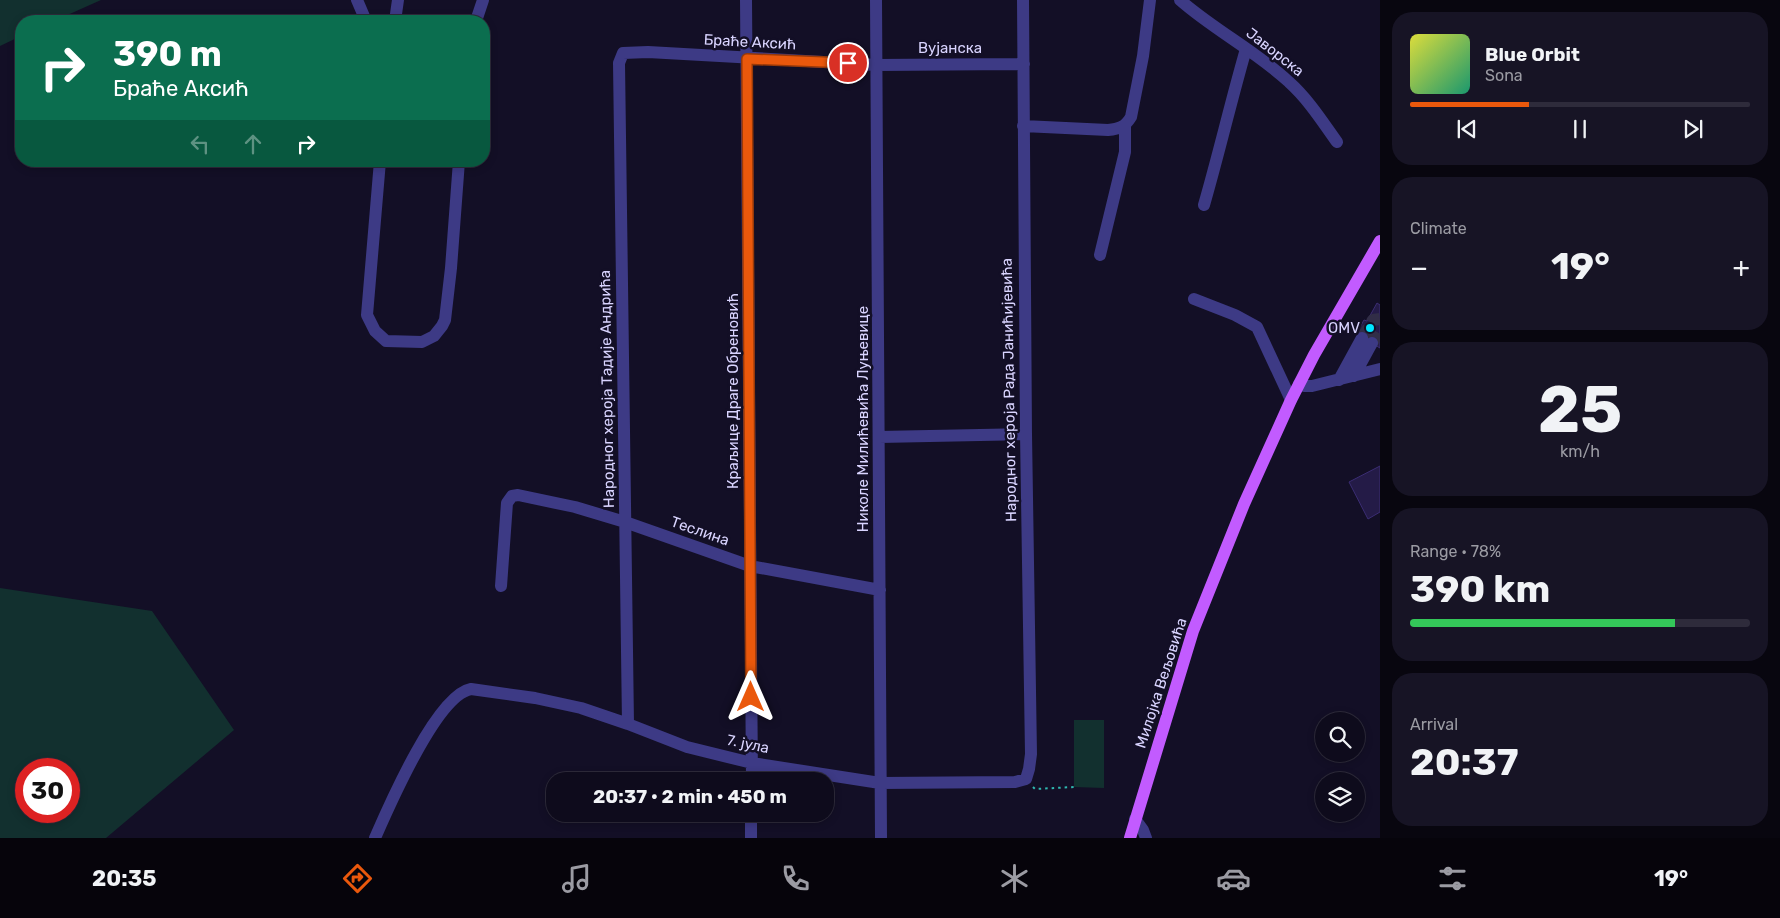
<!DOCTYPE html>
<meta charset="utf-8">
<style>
body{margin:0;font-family:Rubik,sans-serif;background:#171425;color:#f1f3f6;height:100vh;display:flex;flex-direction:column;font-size:19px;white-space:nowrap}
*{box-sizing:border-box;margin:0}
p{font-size:16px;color:#9b9ba3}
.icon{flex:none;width:28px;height:28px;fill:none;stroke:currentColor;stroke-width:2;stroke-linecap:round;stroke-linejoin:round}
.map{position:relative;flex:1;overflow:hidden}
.drawer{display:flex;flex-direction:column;gap:12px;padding:12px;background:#08060f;width:400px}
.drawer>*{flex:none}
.top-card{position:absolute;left:15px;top:15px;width:475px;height:152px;border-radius:20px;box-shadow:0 2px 8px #0003,0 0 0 1px #2e2b3b;background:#0b6e4f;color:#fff;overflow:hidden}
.fabs{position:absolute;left:1315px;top:712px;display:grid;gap:10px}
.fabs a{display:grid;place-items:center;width:50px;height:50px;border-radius:50%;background:#0e0b1c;box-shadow:0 2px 8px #0003,0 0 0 1px #2e2b3b;font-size:25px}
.speed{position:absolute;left:15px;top:758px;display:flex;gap:10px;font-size:25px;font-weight:700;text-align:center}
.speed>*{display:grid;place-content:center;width:65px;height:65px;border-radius:50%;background:#0e0b1c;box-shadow:0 2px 8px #0003,0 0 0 1px #2e2b3b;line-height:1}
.speed .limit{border:8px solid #d22;background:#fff;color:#111}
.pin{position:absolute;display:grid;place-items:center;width:42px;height:42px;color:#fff;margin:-21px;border:2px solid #fff;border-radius:50%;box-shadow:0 1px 5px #0007}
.me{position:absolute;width:55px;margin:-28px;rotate:0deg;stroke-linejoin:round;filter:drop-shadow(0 0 4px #0008)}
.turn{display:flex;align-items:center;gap:18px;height:105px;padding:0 15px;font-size:22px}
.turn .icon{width:65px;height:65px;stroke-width:2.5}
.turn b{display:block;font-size:35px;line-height:42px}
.lanes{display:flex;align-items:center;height:48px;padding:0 15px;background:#0003;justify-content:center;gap:25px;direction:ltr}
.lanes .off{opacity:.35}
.big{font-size:38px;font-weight:700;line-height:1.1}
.drawer .tile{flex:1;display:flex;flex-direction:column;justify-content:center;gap:8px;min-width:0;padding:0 18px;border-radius:20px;background:#171425}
.drawer .dial{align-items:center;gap:0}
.dial b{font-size:65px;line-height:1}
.song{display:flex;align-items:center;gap:15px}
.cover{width:60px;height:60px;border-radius:8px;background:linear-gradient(135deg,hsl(60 70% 55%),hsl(160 70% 35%))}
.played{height:5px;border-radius:2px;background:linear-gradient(90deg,#ea580c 35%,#2e2b3b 35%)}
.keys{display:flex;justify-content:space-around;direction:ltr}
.heat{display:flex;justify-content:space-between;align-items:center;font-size:28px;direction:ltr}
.charge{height:8px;border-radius:4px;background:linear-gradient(90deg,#34c759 78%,#2e2b3b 0)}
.trip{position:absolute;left:546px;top:772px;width:288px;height:50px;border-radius:20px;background:#0e0b1c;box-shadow:0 2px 8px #0003,0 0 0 1px #2e2b3b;font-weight:700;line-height:50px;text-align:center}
.dock{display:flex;height:80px;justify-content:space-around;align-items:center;background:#06040b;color:#9b9ba3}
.dock .icon{width:35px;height:35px}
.dock .active{color:#ea580c}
.dock b{font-size:22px;color:#f1f3f6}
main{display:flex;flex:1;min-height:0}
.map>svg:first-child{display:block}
</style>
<main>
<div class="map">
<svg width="1380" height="838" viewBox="0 0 1380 838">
<rect width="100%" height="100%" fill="#130f26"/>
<!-- green -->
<path fill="#12302f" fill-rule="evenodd" d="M0 0H101L54 21H21V36L0 46Z
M0 588 152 611 234 730 106 838H0ZM26 769H69V811H26Z
M1074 720H1104V788L1074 787Z"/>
<!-- building -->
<path fill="#241b47" stroke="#3b2d73" d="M1377 303 1380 305V348L1356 334 1364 320 1367 321Z
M1380 466V512L1368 519 1349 482Z"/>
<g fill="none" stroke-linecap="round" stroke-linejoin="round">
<!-- minor-tunnel -->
<path stroke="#312d47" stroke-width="12" stroke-dasharray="12 6" stroke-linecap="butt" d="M1362 338 1373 320 1380 319
M1372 343 1380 330"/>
<!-- path -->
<path stroke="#2fb8b0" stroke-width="2" stroke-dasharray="2.5 4" stroke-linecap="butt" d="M1033 787 1035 789 1074 787"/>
<!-- minor -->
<path stroke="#3d3a85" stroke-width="12" d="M357 0 366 21
M746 0 752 781
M876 0 881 838
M1180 0C1214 30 1256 51 1289 82 1308 99 1322 121 1337 142
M395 21 398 0
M476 21 483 0
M1023 126 1108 130C1119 129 1125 127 1131 117L1143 56 1150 0
M380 161 367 315 375 331 386 341 422 342 434 336 442 326 445 320 451 268 459 161
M1204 205C1219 153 1231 101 1246 49
M1100 255 1125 152V125
M1194 299 1235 315 1257 327 1291 400
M1354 376 1372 343
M1339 380 1362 338
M1299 384 1304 386H1312L1380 369
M879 437 1026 434
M501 586 507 503 512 496 518 495 575 507 625 522 750 566 880 590
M628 724 619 63 623 53 648 52 876 65 1024 64
M1135 819 1143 830 1146 838
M375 838C389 806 437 695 471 689L535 698 581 708 628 724 687 747 752 763 880 783 1015 782 1026 779 1029 769 1031 754 1026 434 1023 0
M751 838V814"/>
<!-- major -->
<path stroke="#c25bff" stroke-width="12" d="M1130 838 1193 631 1244 504 1291 400 1314 355 1380 241"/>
</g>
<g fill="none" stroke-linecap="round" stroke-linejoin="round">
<defs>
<path id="route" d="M751 697 747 59 848 63"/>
</defs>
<!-- route casing -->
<use href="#route" stroke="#983908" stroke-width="12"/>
<!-- route -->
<use href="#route" stroke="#ea580c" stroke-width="9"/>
</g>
<!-- markers -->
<circle fill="#00e5ff" stroke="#130f26" stroke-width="2" cx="1370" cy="328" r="5"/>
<g text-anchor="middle" stroke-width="5" stroke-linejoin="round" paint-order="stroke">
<!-- street labels -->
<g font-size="15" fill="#d9d4ff" stroke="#130f26">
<text transform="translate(750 42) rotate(3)" y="5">Браће Аксић</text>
<text x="950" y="53">Вујанска</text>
<text transform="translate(1275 52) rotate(38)" y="5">Јаворска</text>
<text transform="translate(607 389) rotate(-91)" y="5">Народног хероја Тадије Андрића</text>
<text transform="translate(1009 390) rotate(-91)" y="5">Народног хероја Рада Јанићијевића</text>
<text transform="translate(733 391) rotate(-90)" y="5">Краљице Драге Обреновић</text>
<text transform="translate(863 419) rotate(-90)" y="5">Николе Милићевића Луњевице</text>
<text transform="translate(700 531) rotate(19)" y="5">Теслина</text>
<text transform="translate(1161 683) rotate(-72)" y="5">Милојка Вељовића</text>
<text transform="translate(748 744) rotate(12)" y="5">7. јула</text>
</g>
<!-- poi labels -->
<g font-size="15" fill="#d9d4ff" stroke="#130f26" text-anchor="end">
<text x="1360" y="333">OMV</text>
</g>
</g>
</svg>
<div class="fabs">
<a><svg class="icon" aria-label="search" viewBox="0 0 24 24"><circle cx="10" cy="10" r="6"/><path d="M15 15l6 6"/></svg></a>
<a><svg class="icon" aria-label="layers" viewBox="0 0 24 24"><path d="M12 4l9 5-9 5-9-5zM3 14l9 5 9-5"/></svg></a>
</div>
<div class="speed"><div class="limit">30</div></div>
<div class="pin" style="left:848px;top:63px;background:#d93025"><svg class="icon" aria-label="arrive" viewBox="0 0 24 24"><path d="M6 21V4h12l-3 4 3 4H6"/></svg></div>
<svg class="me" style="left:751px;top:697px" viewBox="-20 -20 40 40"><path d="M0-17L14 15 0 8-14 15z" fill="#ea580c" stroke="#fff" stroke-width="4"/></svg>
<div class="trip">20:37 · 2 min · 450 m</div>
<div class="top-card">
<div class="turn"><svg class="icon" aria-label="right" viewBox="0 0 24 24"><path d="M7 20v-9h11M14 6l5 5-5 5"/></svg><div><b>390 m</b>Браће Аксић</div></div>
<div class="lanes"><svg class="icon off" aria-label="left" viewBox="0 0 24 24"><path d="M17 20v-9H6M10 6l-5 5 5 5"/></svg><svg class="icon off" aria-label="ahead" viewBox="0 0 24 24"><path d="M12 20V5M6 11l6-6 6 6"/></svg><svg class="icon" aria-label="right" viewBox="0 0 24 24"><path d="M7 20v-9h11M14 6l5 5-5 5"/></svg></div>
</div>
</div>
<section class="drawer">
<div class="tile">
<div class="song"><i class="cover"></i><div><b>Blue Orbit</b><p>Sona</p></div></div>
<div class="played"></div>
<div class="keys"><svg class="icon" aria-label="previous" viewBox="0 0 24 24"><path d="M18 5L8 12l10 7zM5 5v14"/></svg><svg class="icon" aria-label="pause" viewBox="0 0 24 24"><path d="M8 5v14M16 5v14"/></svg><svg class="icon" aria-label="next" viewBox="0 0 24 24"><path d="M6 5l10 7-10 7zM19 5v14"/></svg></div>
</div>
<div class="tile"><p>Climate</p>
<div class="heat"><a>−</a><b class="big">19°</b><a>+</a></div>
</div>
<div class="tile dial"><b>25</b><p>km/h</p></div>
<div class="tile"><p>Range · 78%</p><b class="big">390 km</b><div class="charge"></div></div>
<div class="tile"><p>Arrival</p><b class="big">20:37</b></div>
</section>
</main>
<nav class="dock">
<b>20:35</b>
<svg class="icon active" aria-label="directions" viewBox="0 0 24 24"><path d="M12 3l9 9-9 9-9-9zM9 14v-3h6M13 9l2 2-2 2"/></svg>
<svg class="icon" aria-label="music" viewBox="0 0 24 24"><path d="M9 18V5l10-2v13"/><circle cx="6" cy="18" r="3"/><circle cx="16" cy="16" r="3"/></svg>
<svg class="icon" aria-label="phone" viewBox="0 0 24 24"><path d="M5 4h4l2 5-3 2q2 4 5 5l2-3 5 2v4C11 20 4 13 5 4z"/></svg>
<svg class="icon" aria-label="climate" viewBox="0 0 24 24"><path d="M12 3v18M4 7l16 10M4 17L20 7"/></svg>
<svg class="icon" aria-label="car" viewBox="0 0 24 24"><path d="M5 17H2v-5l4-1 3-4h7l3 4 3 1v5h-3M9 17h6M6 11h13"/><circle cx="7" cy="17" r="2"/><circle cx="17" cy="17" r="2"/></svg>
<svg class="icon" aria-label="filters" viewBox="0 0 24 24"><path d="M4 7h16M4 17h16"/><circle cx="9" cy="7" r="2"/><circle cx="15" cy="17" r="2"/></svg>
<b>19°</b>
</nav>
